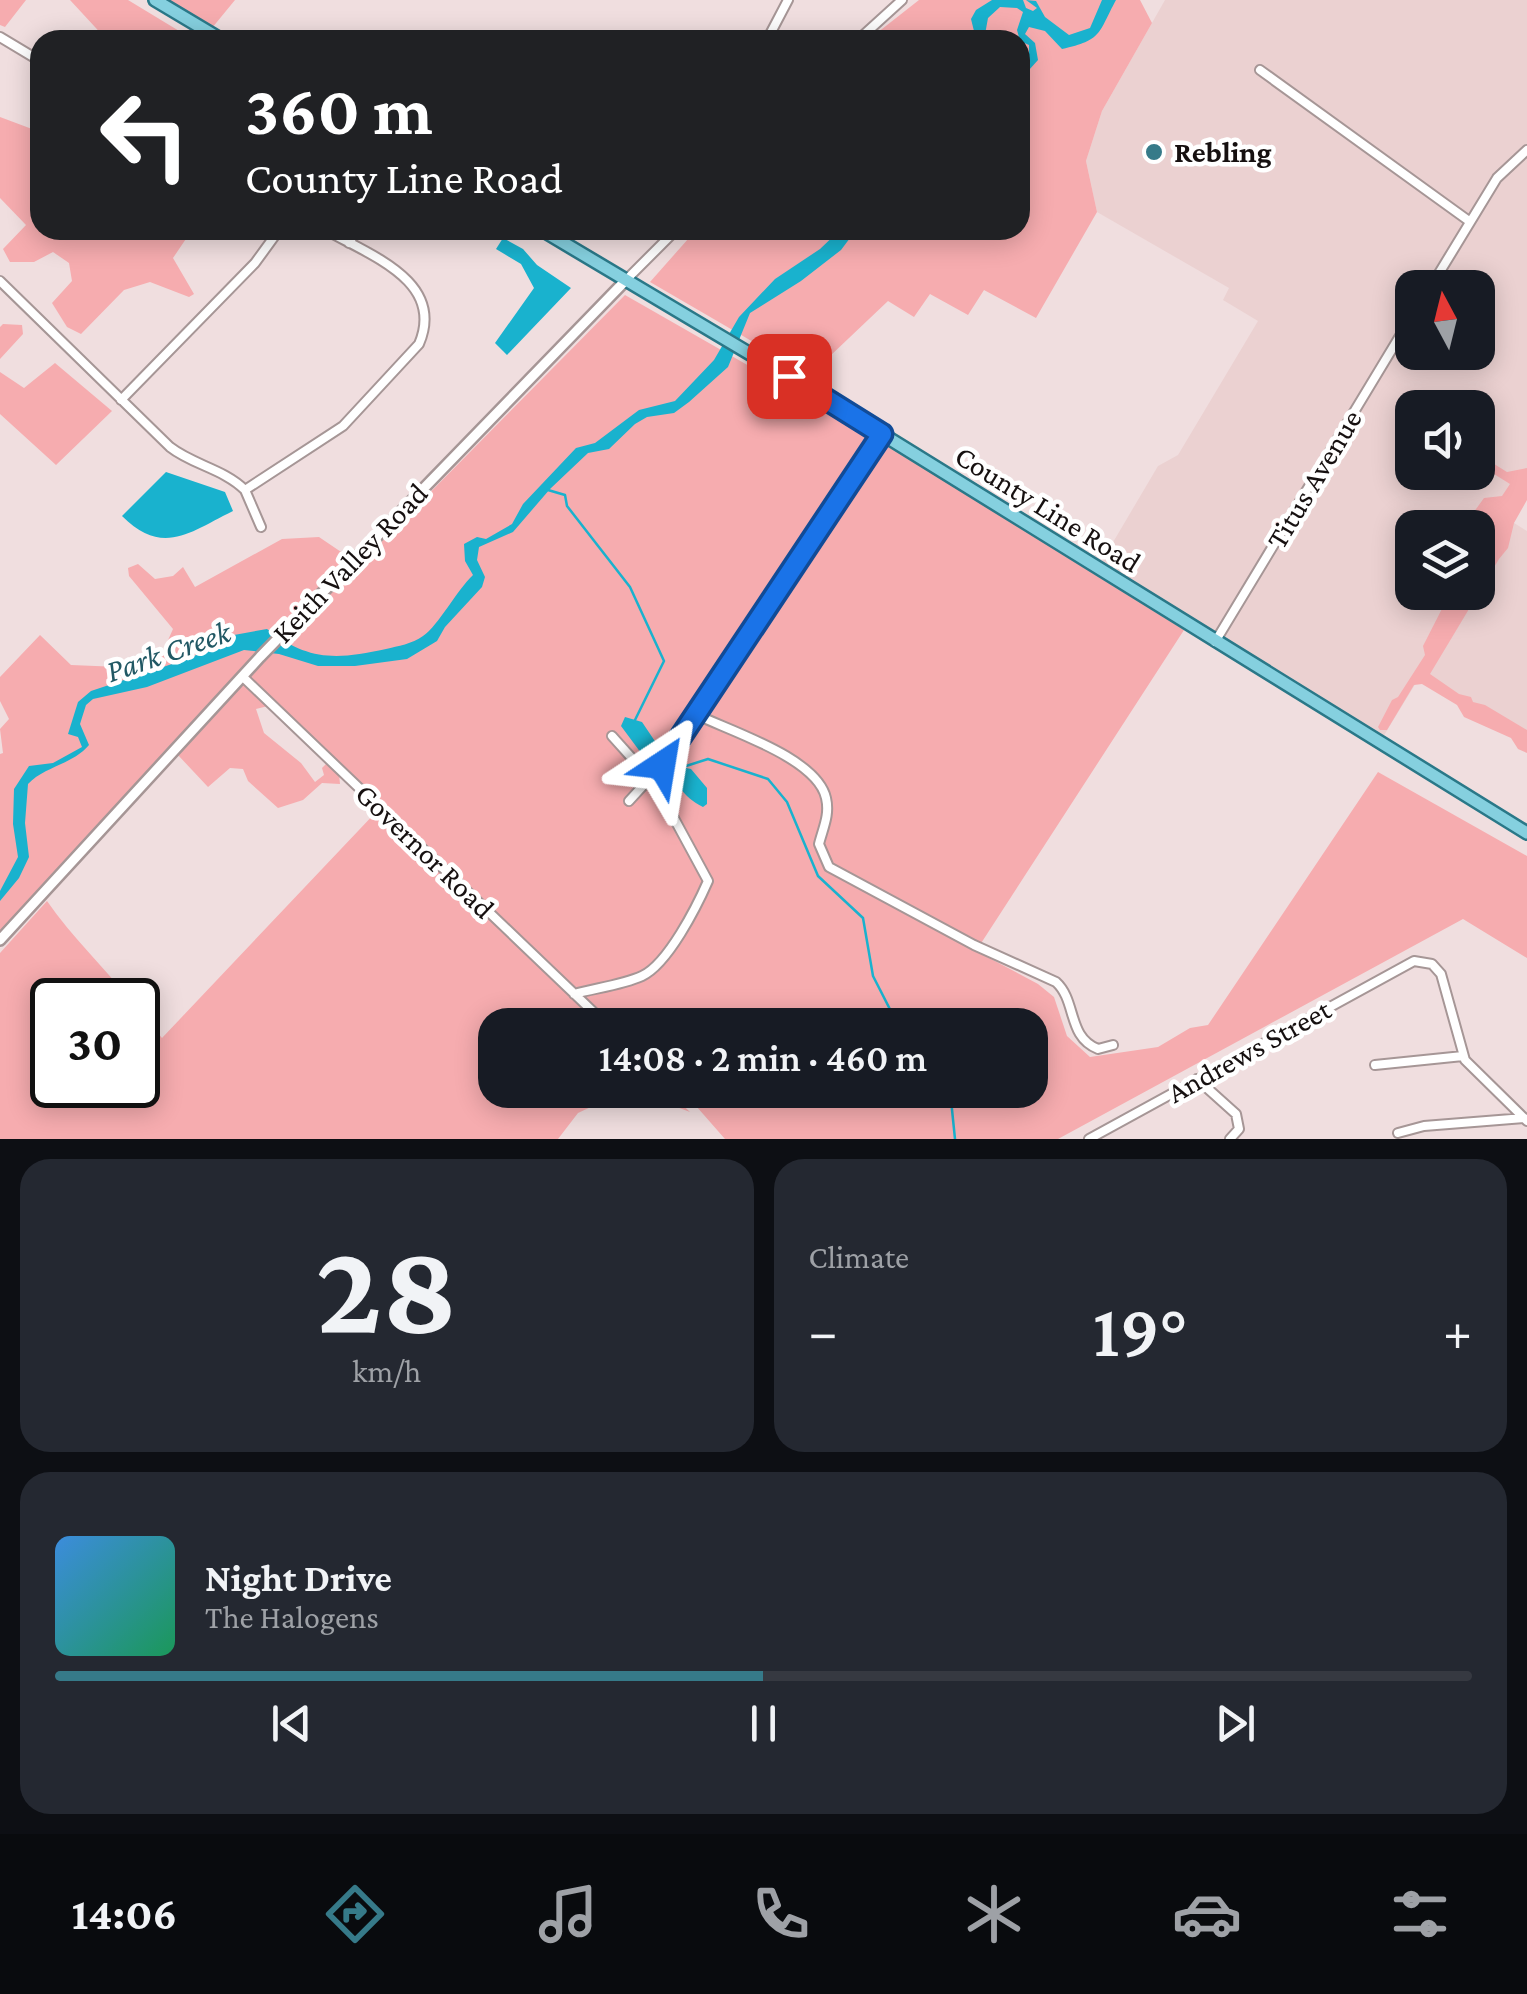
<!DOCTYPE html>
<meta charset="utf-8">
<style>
body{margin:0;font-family:"Crimson Pro",serif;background:#242831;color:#f1f3f6;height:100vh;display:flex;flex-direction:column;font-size:38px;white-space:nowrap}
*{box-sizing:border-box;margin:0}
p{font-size:32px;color:#9ea1a6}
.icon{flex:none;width:55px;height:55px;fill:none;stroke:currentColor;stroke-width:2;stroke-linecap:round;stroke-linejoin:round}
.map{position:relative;height:1139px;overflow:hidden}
.panel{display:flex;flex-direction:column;gap:20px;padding:20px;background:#0d0f14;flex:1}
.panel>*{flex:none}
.hud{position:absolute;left:30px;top:30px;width:1000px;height:210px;border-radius:30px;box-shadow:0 5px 25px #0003;background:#202124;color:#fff;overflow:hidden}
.needle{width:65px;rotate:353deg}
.buttons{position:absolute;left:1395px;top:270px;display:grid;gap:20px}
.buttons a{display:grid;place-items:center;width:100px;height:100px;border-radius:20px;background:#171b24;box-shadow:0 5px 25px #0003;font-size:50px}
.speed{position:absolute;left:30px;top:978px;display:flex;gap:20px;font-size:50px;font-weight:700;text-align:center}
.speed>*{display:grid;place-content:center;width:130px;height:130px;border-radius:50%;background:#171b24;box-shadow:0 5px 25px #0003;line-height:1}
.speed .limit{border:5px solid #111;border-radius:15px;background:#fff;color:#111}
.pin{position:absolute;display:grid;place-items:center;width:85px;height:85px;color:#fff;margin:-42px;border-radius:20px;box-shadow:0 5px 15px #0006}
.me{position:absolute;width:110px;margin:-55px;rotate:33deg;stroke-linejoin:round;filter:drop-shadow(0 0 8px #0008)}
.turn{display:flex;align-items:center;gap:35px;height:210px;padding:0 50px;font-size:45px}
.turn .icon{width:130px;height:130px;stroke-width:2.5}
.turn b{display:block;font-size:70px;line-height:85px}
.big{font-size:75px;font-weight:600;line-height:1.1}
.panel .card{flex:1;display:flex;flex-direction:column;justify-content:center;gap:15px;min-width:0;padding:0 35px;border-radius:30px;background:#242831}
.panel .dial{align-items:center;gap:0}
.dial b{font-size:130px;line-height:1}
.song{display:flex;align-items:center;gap:30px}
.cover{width:120px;height:120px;border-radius:15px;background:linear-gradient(135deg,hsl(210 70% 55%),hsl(150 70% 35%))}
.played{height:10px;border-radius:5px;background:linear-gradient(90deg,#367a89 50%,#363941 50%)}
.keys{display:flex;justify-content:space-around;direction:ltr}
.heat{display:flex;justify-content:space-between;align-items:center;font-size:55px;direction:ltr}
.panel .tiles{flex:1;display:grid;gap:20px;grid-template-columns:1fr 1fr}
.card:last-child{grid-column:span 2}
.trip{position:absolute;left:478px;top:1008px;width:570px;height:100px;border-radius:30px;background:#171b24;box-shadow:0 5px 25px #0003;font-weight:600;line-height:100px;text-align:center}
.tabs{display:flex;height:160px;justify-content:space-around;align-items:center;background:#090b0e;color:#9ea1a6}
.tabs .icon{width:70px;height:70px}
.tabs .selected{color:#367a89}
.tabs b{font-size:45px;color:#f1f3f6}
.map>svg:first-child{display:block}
</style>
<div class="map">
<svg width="1527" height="1139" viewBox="0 0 1527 1139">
<rect width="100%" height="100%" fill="#f0dedf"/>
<!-- built -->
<path fill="#ebd1d1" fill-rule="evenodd" d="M1165 0H1527V493L1511 521 1527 531V734L1422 673 1383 737 1099 566 1158 466 1178 455 1258 321 1223 300 1229 288 1097 212 1086 161 1102 111ZM1412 288H1478V352H1412ZM1412 408H1478V472H1412ZM1412 528H1478V592H1412Z"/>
<!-- green -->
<path fill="#f6acaf" d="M0 0H26L5 27 0 25Z
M70 0H128L194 40 139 37 107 40Z
M167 0H235L212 28Z
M919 0H1140L1152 23 1102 111 1086 161 1097 212 1036 318 984 290 968 315 930 294 914 317 888 301 810 375 650 282 696 230H1020V40H868Z
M0 117 40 132V230H192L173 258 194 294 189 297 150 282 124 290 81 334 67 327 52 303 72 281 69 263 53 252 34 262H10L3 249 26 225 0 198Z
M625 295 877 439 1184 630 976 951 1038 984 1054 997 1067 1036 1090 1057 1158 1047 1190 1028 1208 1025 1378 772 1527 856V958L1463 919 1058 1139H725L682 1090H1030V1025H614L248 677Z
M3 324 22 325 23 334 0 359V327Z
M55 363 112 411 56 465 0 414V372L24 388Z
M1478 454 1507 472 1527 468V500L1514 523 1508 548 1499 559 1430 674 1459 694 1471 697 1473 702 1485 705 1527 730V753L1518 749 1511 738 1464 717 1457 705 1422 684 1414 685 1387 730H1380L1378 727 1392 700 1398 697 1425 655 1423 646 1450 593 1478 592V563L1487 541 1478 536V528L1463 527 1484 498 1502 496 1510 484 1478 464Z
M319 537 350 558 0 942V754L3 753 0 729 9 719 0 701V677L40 635 71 665 120 667 164 649 173 629 129 576 128 568 138 564 155 579 173 576 183 567 195 587 282 539Z
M243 681 268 706 256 709 264 733 301 763 315 782 324 775 322 768 326 764 339 774 340 784 322 783 303 800 278 808 248 781 243 769 230 768 208 787 177 754Z
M377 811 600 1025H495V1090H627L578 1113 558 1139H0V953L47 901C72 937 103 966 130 1000H52V1085H138V1009L162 1038Z
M632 1090H667L690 1112Z"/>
<!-- water -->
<path fill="#19b2ce" d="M992 0H1023L1026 8 1033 11 1037 8 1026 0 1036 1 1045 17 1069 35 1090 28 1102 0H1116C1098 33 1103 40 1062 49L1045 31 1029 27 1025 34 1035 43 1038 60 1020 80V70L1029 60V45L1020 41 1017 30 1023 12 1017 8 1000 7 988 18 984 40H970L974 31 971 19 976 10Z
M840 230H856L841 250 801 281 750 313 728 367 689 402 674 413 647 417 635 424 609 449 588 453 550 489 513 532 479 547 477 560 485 577 482 587 445 627 437 641 407 659 355 666H318L279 654 244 650 147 687 93 699 86 705 80 724 89 745C72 765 45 766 28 784L25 823 29 857 19 878 0 901V891L18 857 13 824 14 789 29 766 53 763 82 747 78 737 68 734 78 702 91 691 187 659 215 647 234 635 267 629C308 661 336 660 386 649 398 646 412 644 423 636 439 625 456 591 473 575L465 561 464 544 477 537 486 539 512 524 523 504 576 448 595 443 639 410 675 401 714 360 739 317 775 279 820 249Z
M503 238 523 249 537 265 571 288 507 355 495 343 534 288 521 264 496 249Z
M166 472 225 492 233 511C190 532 163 557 122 516Z
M625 717 642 722 671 765 691 769 707 788V804L703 807C682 797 674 779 661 760L644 757 621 726Z"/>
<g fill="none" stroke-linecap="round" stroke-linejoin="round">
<!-- stream -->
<path stroke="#19b2ce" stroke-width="2.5" d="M548 490 565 495 567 506 630 587 664 661 634 722
M686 766 708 759 768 779 787 802 818 876 863 918 873 976 898 1025
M950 1090 955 1139"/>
<defs>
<path id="minor" d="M0 37 40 61
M671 40H739
M767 40 788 0
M858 40 902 0
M1260 70 1469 221
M349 243 357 230
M626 280 676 230
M0 281 170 447C193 465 224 469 245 490
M1430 288 1497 178 1527 150
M121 400 255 263 279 230
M261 527 245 490 343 426 419 344C446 281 369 255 326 230
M1215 642 1412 316
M243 677 607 1025
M695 714C730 731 817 758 826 798 830 815 823 828 819 844L829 867 974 945 1056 982C1077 1001 1067 1037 1098 1049L1113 1045
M629 801 662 765 882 434
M574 994C596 988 622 985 642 976 668 964 697 906 708 881L656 785 612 736
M1375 1065 1463 1056
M1197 1079 1236 1114 1239 1129 1230 1139
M1398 1133 1424 1126 1524 1118
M1089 1139 1414 961 1432 964 1441 974 1465 1060 1527 1121"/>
<path id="tertiary" d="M0 940 260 657 626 280"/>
<path id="primary" d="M155 0 222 40
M542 230 814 392 1527 833"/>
</defs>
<!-- minor casing -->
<use href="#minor" stroke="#a69696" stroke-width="12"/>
<!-- tertiary casing -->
<use href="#tertiary" stroke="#a69696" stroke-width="14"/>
<!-- primary casing -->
<use href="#primary" stroke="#2a7888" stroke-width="16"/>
<!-- minor -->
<use href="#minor" stroke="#fff" stroke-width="8"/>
<!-- tertiary -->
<use href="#tertiary" stroke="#fff" stroke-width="9"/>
<!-- primary -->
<use href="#primary" stroke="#85d0df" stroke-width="11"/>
</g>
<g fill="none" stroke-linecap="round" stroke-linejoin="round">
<defs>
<path id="route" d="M662 765 882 434 789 376"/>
</defs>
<!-- route casing -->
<use href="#route" stroke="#114b97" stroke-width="25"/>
<!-- route -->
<use href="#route" stroke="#1a73e8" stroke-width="18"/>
</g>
<!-- markers -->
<circle fill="#367a89" stroke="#fff" stroke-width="4" cx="1154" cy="152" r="10"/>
<g text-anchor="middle" stroke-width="9" stroke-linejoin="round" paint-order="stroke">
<!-- poi labels -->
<g font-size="30" font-weight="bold" fill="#161010" stroke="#fff" text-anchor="start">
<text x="1174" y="162">Rebling</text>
</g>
<!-- street labels -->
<g font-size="30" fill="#161010" stroke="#fff">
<text transform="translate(1314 479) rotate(-59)" y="10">Titus Avenue</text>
<text transform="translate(1048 509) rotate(32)" y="10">County Line Road</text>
<text transform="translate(350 563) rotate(-46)" y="10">Keith Valley Road</text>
<text transform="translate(425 851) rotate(44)" y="10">Governor Road</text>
<text transform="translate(1249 1051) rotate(-29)" y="10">Andrews Street</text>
</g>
<!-- water labels -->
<g font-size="32" font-style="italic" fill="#215864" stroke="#fff">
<text transform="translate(168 651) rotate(-19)" y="11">Park Creek</text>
</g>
</g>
</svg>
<div class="buttons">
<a><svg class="needle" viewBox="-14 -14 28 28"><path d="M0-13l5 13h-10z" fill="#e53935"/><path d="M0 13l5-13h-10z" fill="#9ea1a6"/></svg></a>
<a><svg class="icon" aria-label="sound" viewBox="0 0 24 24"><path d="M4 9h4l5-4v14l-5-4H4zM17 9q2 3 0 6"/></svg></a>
<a><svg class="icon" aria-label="layers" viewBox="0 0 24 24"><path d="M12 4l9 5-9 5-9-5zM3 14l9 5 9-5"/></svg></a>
</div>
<div class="speed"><div class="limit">30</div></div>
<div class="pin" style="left:789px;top:376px;background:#d93025"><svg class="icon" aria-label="arrive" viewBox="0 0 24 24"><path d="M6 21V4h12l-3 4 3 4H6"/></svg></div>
<svg class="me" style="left:662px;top:765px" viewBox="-20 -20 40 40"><path d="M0-17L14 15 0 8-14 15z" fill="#1a73e8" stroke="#fff" stroke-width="4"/></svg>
<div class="trip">14:08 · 2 min · 460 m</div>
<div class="hud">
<div class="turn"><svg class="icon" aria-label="left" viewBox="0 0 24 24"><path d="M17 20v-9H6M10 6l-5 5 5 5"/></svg><div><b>360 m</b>County Line Road</div></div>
</div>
</div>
<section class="panel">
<div class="tiles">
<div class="card dial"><b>28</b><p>km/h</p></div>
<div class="card"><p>Climate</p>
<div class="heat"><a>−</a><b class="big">19°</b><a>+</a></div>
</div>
<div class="card">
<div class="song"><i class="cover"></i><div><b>Night Drive</b><p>The Halogens</p></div></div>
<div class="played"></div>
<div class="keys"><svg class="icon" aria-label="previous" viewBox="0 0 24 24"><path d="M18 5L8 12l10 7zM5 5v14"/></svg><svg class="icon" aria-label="pause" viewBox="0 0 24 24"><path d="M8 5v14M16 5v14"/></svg><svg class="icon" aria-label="next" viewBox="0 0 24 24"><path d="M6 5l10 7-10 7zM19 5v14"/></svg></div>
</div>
</div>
</section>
<nav class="tabs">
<b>14:06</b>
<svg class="icon selected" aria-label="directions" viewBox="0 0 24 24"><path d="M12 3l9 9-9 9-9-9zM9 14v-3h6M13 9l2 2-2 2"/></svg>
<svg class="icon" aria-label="music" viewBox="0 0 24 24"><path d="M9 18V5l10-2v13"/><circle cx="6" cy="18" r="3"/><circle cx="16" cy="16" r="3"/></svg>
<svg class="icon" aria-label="phone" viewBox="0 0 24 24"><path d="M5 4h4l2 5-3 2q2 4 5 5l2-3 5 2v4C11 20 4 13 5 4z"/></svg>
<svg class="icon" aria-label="climate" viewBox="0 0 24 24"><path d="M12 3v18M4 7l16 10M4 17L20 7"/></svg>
<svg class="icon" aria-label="car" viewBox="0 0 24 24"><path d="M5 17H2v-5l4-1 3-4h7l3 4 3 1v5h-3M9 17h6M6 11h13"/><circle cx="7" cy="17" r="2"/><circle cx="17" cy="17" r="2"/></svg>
<svg class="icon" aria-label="filters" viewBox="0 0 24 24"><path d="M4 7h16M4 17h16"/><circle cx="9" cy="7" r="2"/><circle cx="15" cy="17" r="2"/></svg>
</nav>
